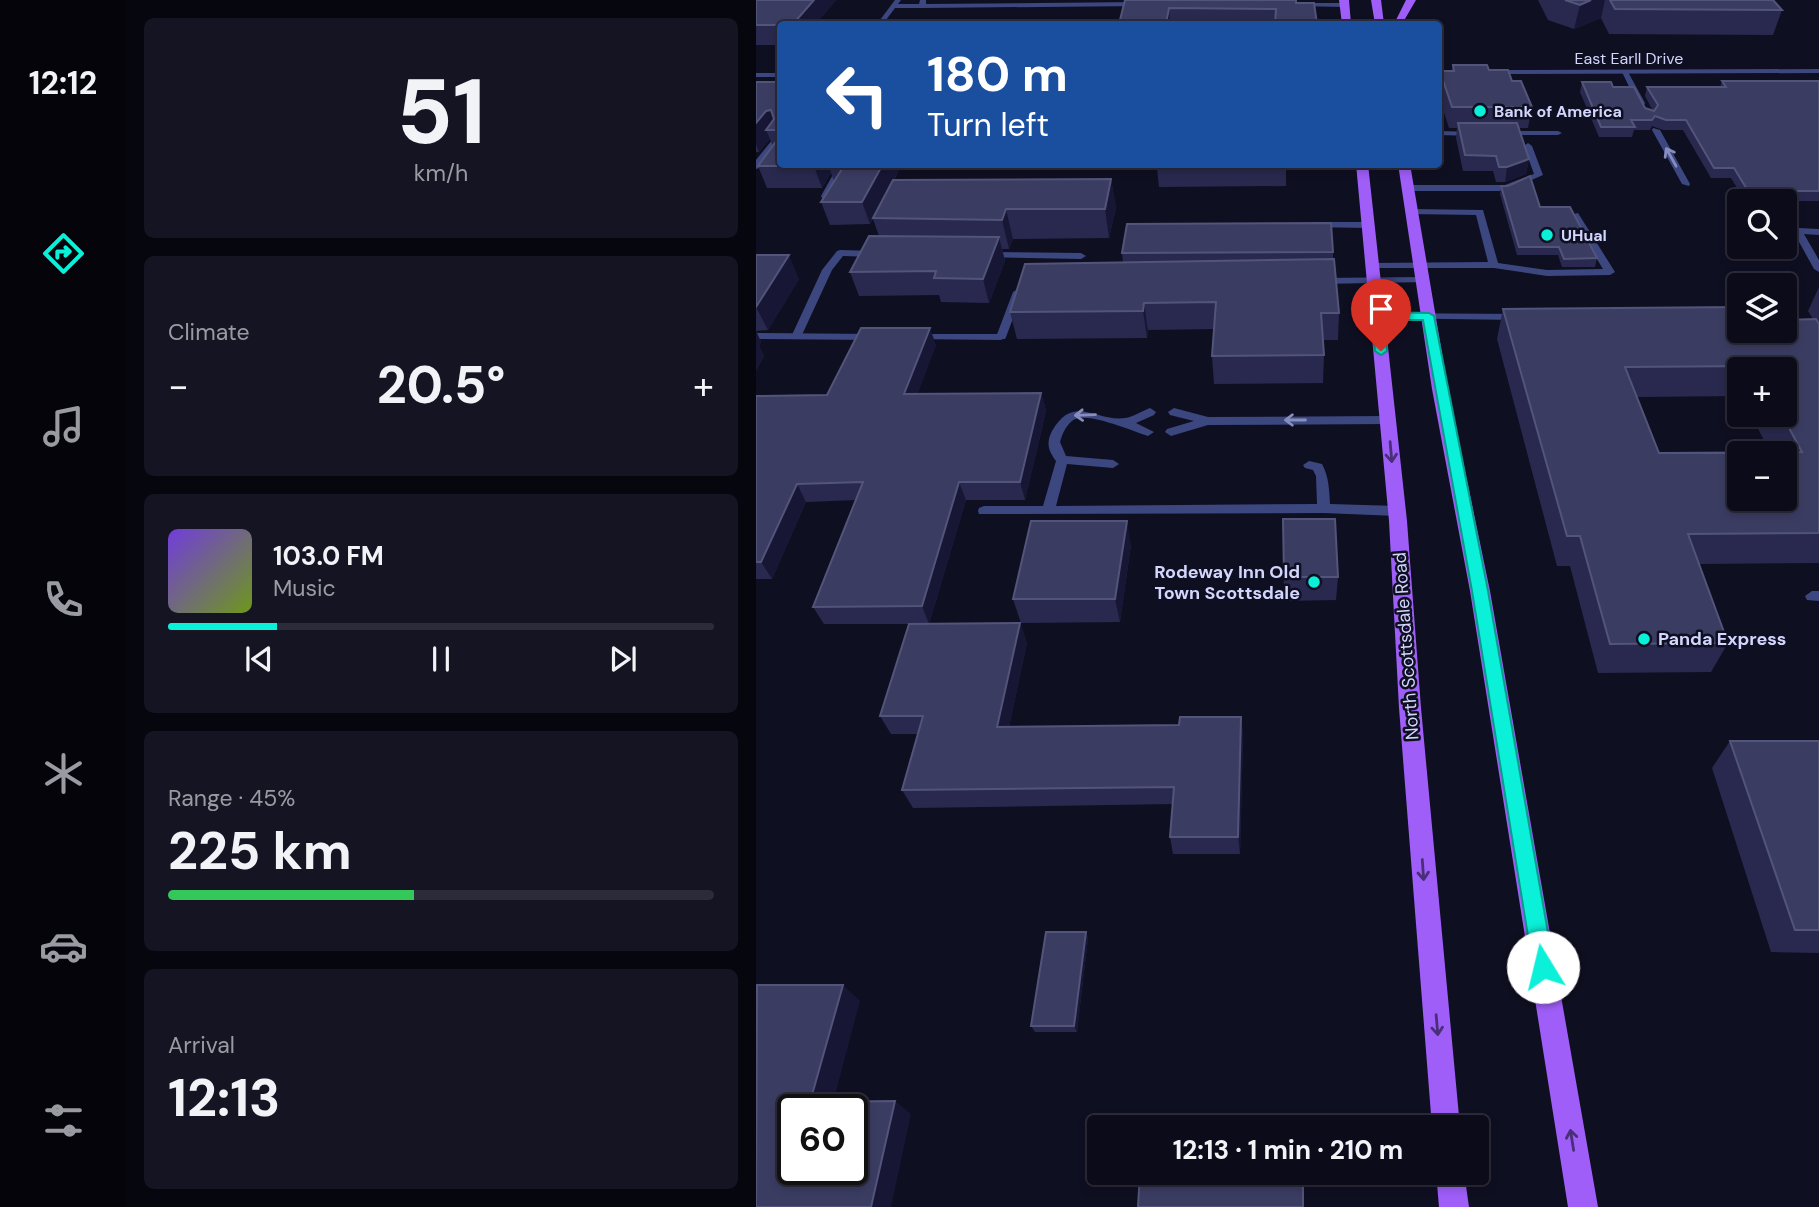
<!DOCTYPE html>
<meta charset="utf-8">
<style>
body{margin:0;font-family:"DM Sans",sans-serif;background:#141423;color:#f1f3f6;height:100vh;display:flex;flex-direction:column;font-size:26px;white-space:nowrap}
*{box-sizing:border-box;margin:0}
p{font-size:23px;color:#9a9ba2}
.icon{flex:none;width:38px;height:38px;fill:none;stroke:currentColor;stroke-width:2;stroke-linecap:round;stroke-linejoin:round}
.map{position:relative;flex:1;overflow:hidden}
.details{display:flex;flex-direction:column;gap:18px;padding:18px;background:#06060e;width:630px}
.details>*{flex:none}
.guide{position:absolute;left:21px;top:21px;width:665px;height:147px;border-radius:7px;box-shadow:0 4px 10px #0003,0 0 0 2px #2b2b39;background:#1a4fa0;color:#fff;overflow:hidden}
.buttons{position:absolute;left:971px;top:189px;display:grid;gap:14px}
.buttons a{display:grid;place-items:center;width:70px;height:70px;border-radius:7px;background:#0b0b1a;box-shadow:0 4px 10px #0003,0 0 0 2px #2b2b39;font-size:35px}
.speed{position:absolute;left:21px;top:1094px;display:flex;gap:14px;font-size:35px;font-weight:700;text-align:center}
.speed>*{display:grid;place-content:center;width:91px;height:91px;border-radius:50%;background:#0b0b1a;box-shadow:0 4px 10px #0003,0 0 0 2px #2b2b39;line-height:1}
.speed .limit{border:4px solid #111;border-radius:10px;background:#fff;color:#111}
.pin{position:absolute;display:grid;place-items:center;width:60px;height:60px;color:#fff;margin:-72px -30px;border-radius:50% 50% 50% 0;rotate:-45deg;box-shadow:0 0 7px #0007}
.pin .icon{rotate:45deg}
.me{position:absolute;width:77px;margin:-38px;rotate:351deg;stroke-linejoin:round;filter:drop-shadow(0 0 5px #0008)}
.turn{display:flex;align-items:center;gap:24px;height:147px;padding:0 35px;font-size:32px}
.turn .icon{width:91px;height:91px;stroke-width:2.5}
.turn b{display:block;font-size:49px;line-height:60px}
.big{font-size:52px;font-weight:700;line-height:1.1}
.details .widget{flex:1;display:flex;flex-direction:column;justify-content:center;gap:10px;min-width:0;padding:0 24px;border-radius:10px;background:#141423}
.details .dial{align-items:center;gap:0}
.dial b{font-size:91px;line-height:1}
.song{display:flex;align-items:center;gap:21px}
.cover{width:84px;height:84px;border-radius:10px;background:linear-gradient(135deg,hsl(260 70% 55%),hsl(80 70% 35%))}
.played{height:7px;border-radius:4px;background:linear-gradient(90deg,#0bf0d8 20%,#2b2b39 20%)}
.keys{display:flex;justify-content:space-around;direction:ltr}
.heat{display:flex;justify-content:space-between;align-items:center;font-size:38px;direction:ltr}
.charge{height:10px;border-radius:5px;background:linear-gradient(90deg,#34c759 45%,#2b2b39 0)}
.trip{position:absolute;left:331px;top:1115px;width:402px;height:70px;border-radius:7px;background:#0b0b1a;box-shadow:0 4px 10px #0003,0 0 0 2px #2b2b39;font-weight:700;line-height:70px;text-align:center}
main{display:flex;flex:1;min-height:0}
.tab-bar{display:flex;flex-direction:column;width:126px;justify-content:space-around;align-items:center;background:#04040a;color:#9a9ba2}
.tab-bar .icon{width:49px;height:49px}
.tab-bar .active{color:#0bf0d8}
.tab-bar b{font-size:32px;color:#f1f3f6}
.map>svg:first-child{display:block}
</style>
<main>
<nav class="tab-bar">
<b>12:12</b>
<svg class="icon active" aria-label="directions" viewBox="0 0 24 24"><path d="M12 3l9 9-9 9-9-9zM9 14v-3h6M13 9l2 2-2 2"/></svg>
<svg class="icon" aria-label="music" viewBox="0 0 24 24"><path d="M9 18V5l10-2v13"/><circle cx="6" cy="18" r="3"/><circle cx="16" cy="16" r="3"/></svg>
<svg class="icon" aria-label="phone" viewBox="0 0 24 24"><path d="M5 4h4l2 5-3 2q2 4 5 5l2-3 5 2v4C11 20 4 13 5 4z"/></svg>
<svg class="icon" aria-label="climate" viewBox="0 0 24 24"><path d="M12 3v18M4 7l16 10M4 17L20 7"/></svg>
<svg class="icon" aria-label="car" viewBox="0 0 24 24"><path d="M5 17H2v-5l4-1 3-4h7l3 4 3 1v5h-3M9 17h6M6 11h13"/><circle cx="7" cy="17" r="2"/><circle cx="17" cy="17" r="2"/></svg>
<svg class="icon" aria-label="filters" viewBox="0 0 24 24"><path d="M4 7h16M4 17h16"/><circle cx="9" cy="7" r="2"/><circle cx="15" cy="17" r="2"/></svg>
</nav>
<section class="details">
<div class="widget dial"><b>51</b><p>km/h</p></div>
<div class="widget"><p>Climate</p>
<div class="heat"><a>−</a><b class="big">20.5°</b><a>+</a></div>
</div>
<div class="widget">
<div class="song"><i class="cover"></i><div><b>103.0 FM</b><p>Music</p></div></div>
<div class="played"></div>
<div class="keys"><svg class="icon" aria-label="previous" viewBox="0 0 24 24"><path d="M18 5L8 12l10 7zM5 5v14"/></svg><svg class="icon" aria-label="pause" viewBox="0 0 24 24"><path d="M8 5v14M16 5v14"/></svg><svg class="icon" aria-label="next" viewBox="0 0 24 24"><path d="M6 5l10 7-10 7zM19 5v14"/></svg></div>
</div>
<div class="widget"><p>Range · 45%</p><b class="big">225 km</b><div class="charge"></div></div>
<div class="widget"><p>Arrival</p><b class="big">12:13</b></div>
</section>
<div class="map">
<svg width="1063" height="1207" viewBox="0 0 1063 1207">
<rect width="100%" height="100%" fill="#0f0f22"/>
<g fill="none" stroke-linecap="round" stroke-linejoin="round">
<!-- service -->
<path fill="#3c477f" fill-rule="evenodd" d="M164 0H170V4L385 2 388 4 385 6 166 8H138L135 6 138 4H163Z
M541 3H589L592 5 589 7 539 6Z
M865 70 872 72 889 103 888 105 881 103Z
M897 128 904 130 934 184 933 186 926 184 896 130Z
M682 131 720 132 724 134 720 136 682 135Z
M744 131H802L806 133 802 135H744Z
M21 134H24V141L3 168 0 169V160Z
M772 143 776 146 787 175 750 191H652L648 188 652 185H749L778 174 768 146Z
M83 164H92L72 198H66L65 196Z
M656 209 727 210 742 263 791 270 847 269 814 215 822 213 859 272 854 275 791 276 738 268H613L611 266 616 263 732 262 720 215 653 214V210Z
M558 222H612L617 225 612 228 555 227V223Z
M1042 228 1063 229V235L1048 234 1063 260V272L1058 269 1037 231Z
M84 250 120 251 125 254 120 257 87 256 76 270 45 337 44 339H36L35 337 66 270 81 251Z
M228 252 325 253 330 256 325 259 225 257 223 255Z
M667 277 672 280 671 282 563 284 558 281 563 278Z
M262 289 267 292 250 337 249 339H241L240 337 257 292Z
M622 313 764 314 769 317 764 320 618 318 617 316Z
M1029 314 1039 317 1063 355V367L1059 366 1029 320Z
M394 408 400 412 398 415 380 423 398 432 392 436C376 431 335 413 319 419 311 423 306 434 304 442L310 456 357 460 363 464 357 468 311 464 300 506 561 504 560 476 557 470 549 468 547 465 553 461 566 464C573 477 573 489 574 504L641 506 647 511 641 516 568 513 223 514 222 511 223 508 228 506H287L300 461C292 450 290 443 296 431 318 393 339 422 369 418 377 417 386 411 394 408Z
M418 408 452 417 632 416 638 420 632 424 452 425 415 436 409 432 411 429 438 421 414 415 412 412Z
M1056 591H1063V601L1051 600 1049 596Z"/>
<!-- minor -->
<path fill="#3c477f" fill-rule="evenodd" d="M139 0H145L127 24H121Z
M0 333 118 334 123 337 118 340 0 339Z
M159 334H245L250 337 245 340 155 339V335Z"/>
<!-- tertiary -->
<path fill="#3c477f" fill-rule="evenodd" d="M1063 69V73L735 74 731 72 735 70Z
M0 73H24V77H0Z"/>
<!-- primary -->
<path fill="#9f5ef8" fill-rule="evenodd" d="M583 0H593L595 24H586Z
M615 0H625L628 24H619Z
M650 0H660L646 24H638Z
M600 164H612L651 521 665 708 704 1127H676L643 708 633 521Z
M642 164H654L692 389 734 591 842 1207H812L714 591 676 389Z
M680 1172H708L713 1207H683Z"/>
</g>
<!-- wall -->
<path fill="#29294f" fill-rule="evenodd" d="M0 0 24 24V45H0Z
M369 0 540 3 561 24H363Z
M782 0H1017L1026 10 1017 35 853 34 845 18 818 29 792 20Z
M697 65 733 70 756 81 776 107 772 128H763L773 159 770 174 749 182H740L737 171H707L700 138 701 128H693L682 94 684 71H696Z
M966 81H1063V201H989L975 178H955L927 130H907L896 126 894 130H878L876 137H843L824 92 826 82 857 87 889 108 897 111 889 96 891 87H964Z
M0 82H24V164H146L138 180 355 179 360 208 353 238 257 239 253 249H246L249 261 233 303 185 302 183 295 103 296 94 272 123 236 117 219 114 224 74 225 65 202 78 181 75 173 66 188H11L2 166 17 146 14 139 3 152H0Z
M530 164V186L403 187 401 168Z
M745 186 784 207 841 258 839 267H806L802 255H761L744 194Z
M577 252V259L583 313 582 340H567L568 355 567 383 458 384 456 356 458 329 392 330 391 338 261 339 254 312 367 263 366 253Z
M0 255 43 279 12 330 0 331 5 342 3 346 8 356 0 371Z
M1063 287V563L943 564 972 643 955 672 842 673 814 566H801L741 339 747 309 984 331 1057 319 1052 311ZM984 369H1029V415H995L1014 452 903 453 881 397 984 396Z
M180 345 161 394 285 393 290 411 269 500H210L173 624 264 623 271 643 253 727 423 725 485 717 487 736 484 854H417L414 837 417 804 157 808 146 790 162 734H135L124 716 153 624H68L57 607 100 500 50 502 16 579H0V396L71 395Z
M527 519 582 577 580 600 528 601Z
M375 545 364 622 265 623 257 599Z
M974 741H1063V953L1015 952 956 768Z
M330 932 332 938 321 1032H279L275 1026Z"/>
<!-- shaded-wall -->
<path fill="#171735" d="M58 0H81L60 24H37Z
M835 0H849L845 18 818 29 824 5Z
M413 8 414 24H410Z
M15 110 23 130H10L14 139 3 152 0 144V123L10 111Z
M773 159 770 174 749 182 751 167Z
M59 164H80L73 166 75 173 66 188 58 166Z
M127 164H146L114 224 106 202Z
M355 179 360 208 353 238 349 209Z
M250 209 257 239 253 249 246 220Z
M243 237 249 261 233 303 227 279Z
M33 255 43 279 12 330 0 307Z
M388 303 392 330 391 338 387 311Z
M174 328 180 345 155 412 148 394Z
M0 331 5 342 3 346 8 356 0 371Z
M285 393 290 411 269 500 264 482Z
M203 482 210 500 173 624 166 606Z
M41 484 50 502 16 579 5 562Z
M371 521 375 545 364 622 359 599Z
M264 623 271 643 249 746 241 727Z
M485 717 487 736 484 854 482 837Z
M330 932 332 938 321 1032 318 1026Z
M87 985 104 1001 75 1110 54 1102Z
M139 1101 155 1114 135 1207H115Z"/>
<!-- building -->
<path fill="#3b3c62" stroke="#53547a" stroke-width="2" fill-rule="evenodd" d="M0 0H58L37 24 24 25H0Z
M369 0H540V3H558L561 24H519L520 9 413 8 410 24H363Z
M809 0H835L824 5Z
M854 0H1017L1026 10 859 9Z
M250 20 247 24H179L181 22Z
M697 65H731L733 70H752L756 81H765L776 107H696L684 71H698Z
M966 81H1063V191H992L978 168H958L930 120H910L899 116 896 120H875L879 127H845L826 82H855L857 87H878L889 108 898 111 902 105 891 87H970Z
M0 82H24V130H10L18 119 15 110 10 111 0 123Z
M702 123H761L773 159 751 167H743L740 156 709 155Z
M24 136V164H59L58 166H2Z
M74 164H127L106 202H65L86 169H83L85 166H73Z
M402 164H530V167L401 168Z
M774 176 784 207H814L841 258 808 259 803 247H763L745 186H752Z
M355 179 349 209H250L246 220 117 218 137 180Z
M575 223 577 252 366 253 371 224Z
M113 236 243 237 227 279 178 278 180 271 94 272Z
M0 255H33L0 307Z
M578 259 583 313H565L568 355 456 356 460 302 388 303 387 311 254 312 269 264Z
M984 307V331H1029V320L1060 319 1063 324V533L932 534 972 643 854 644 824 536H811L747 309ZM1000 366 1001 369H1029V415H1026L1046 452 903 453 869 367ZM984 453H1029V499H984Z
M105 328H174L148 394 285 393 264 482H203L166 606 57 607 107 482 41 484 5 562H0V396L71 395Z
M527 519H579L582 577H528Z
M275 521H371L359 599H257Z
M264 623 241 727 423 725 424 717H485L482 837H414L418 787 146 790 167 716H124L153 624Z
M974 741H1063V930H1039Z
M290 932H330L318 1026H275Z
M1 985H87L54 1102 139 1101 115 1207H0ZM37 1110H96V1169H37Z
M545 1124V1127H425Z
M384 1172H547V1207H382Z"/>
<!-- one-way arrows -->
<defs><path id="oneway-shaft" d="M-6 0H5M1.5-3L5.5 0L1.5 3" fill="none" stroke-width="1.6" stroke-linecap="round" stroke-linejoin="round" transform="scale(1.75)"/></defs>
<g stroke="#878ebe">
<use href="#oneway-shaft" transform="translate(915 157) rotate(-119)"/>
<use href="#oneway-shaft" transform="translate(329 415) rotate(178)"/>
<use href="#oneway-shaft" transform="translate(539 420) rotate(180)"/>
</g>
<g stroke="#492f78">
<use href="#oneway-shaft" transform="translate(635 452) rotate(85)"/>
<use href="#oneway-shaft" transform="translate(667 870) rotate(86)"/>
<use href="#oneway-shaft" transform="translate(681 1025) rotate(85)"/>
<use href="#oneway-shaft" transform="translate(816 1140) rotate(-99)"/>
</g>
<!-- route -->
<path fill="#0bf0d8" stroke="#079c8c" stroke-width="2" d="M622 312 673 313 678 316 732 591 798 967 795 975 787 978 780 975 777 967 716 591 667 320H628L631 351 625 355 619 351 616 316Z"/>
<!-- markers -->
<g fill="#0bf0d8" stroke="#0f0f22" stroke-width="2.5">
<circle cx="724" cy="111" r="7"/>
<circle cx="791" cy="235" r="7"/>
<circle cx="558" cy="582" r="7"/>
<circle cx="888" cy="639" r="7"/>
</g>
<g text-anchor="middle" stroke-width="5" stroke-linejoin="round" paint-order="stroke">
<!-- far-street labels -->
<g font-size="16" fill="#d2d6fd" stroke="#0f0f22">
<text x="873" y="64">East Earll Drive</text>
</g>
<!-- far-poi labels -->
<g font-size="16" font-weight="bold" fill="#d2d6fd" stroke="#0f0f22" text-anchor="start">
<text x="738" y="117">Bank of America</text>
<text x="805" y="241">UHual</text>
</g>
<!-- poi labels -->
<g font-size="18" font-weight="bold" fill="#d2d6fd" stroke="#0f0f22" text-anchor="end">
<text x="544" y="578">Rodeway Inn Old<tspan x="544" dy="21">Town Scottsdale</tspan></text>
<text x="902" y="645" text-anchor="start">Panda Express</text>
</g>
<!-- street labels -->
<g font-size="18" fill="#d2d6fd" stroke="#0f0f22">
<text transform="translate(650 646) rotate(-94)" y="6">North Scottsdale Road</text>
</g>
</g>
</svg>
<div class="buttons">
<a><svg class="icon" aria-label="search" viewBox="0 0 24 24"><circle cx="10" cy="10" r="6"/><path d="M15 15l6 6"/></svg></a>
<a><svg class="icon" aria-label="layers" viewBox="0 0 24 24"><path d="M12 4l9 5-9 5-9-5zM3 14l9 5 9-5"/></svg></a>
<a>+</a>
<a>−</a>
</div>
<div class="speed"><div class="limit">60</div></div>
<div class="pin" style="left:625px;top:351px;background:#d93025"><svg class="icon" aria-label="arrive" viewBox="0 0 24 24"><path d="M6 21V4h12l-3 4 3 4H6"/></svg></div>
<svg class="me" style="left:787px;top:967px" viewBox="-20 -20 40 40"><circle r="19" fill="#fff"/><path d="M0-13L10 11 0 6-10 11z" fill="#0bf0d8"/></svg>
<div class="trip">12:13 · 1 min · 210 m</div>
<div class="guide">
<div class="turn"><svg class="icon" aria-label="left" viewBox="0 0 24 24"><path d="M17 20v-9H6M10 6l-5 5 5 5"/></svg><div><b>180 m</b>Turn left</div></div>
</div>
</div>
</main>
